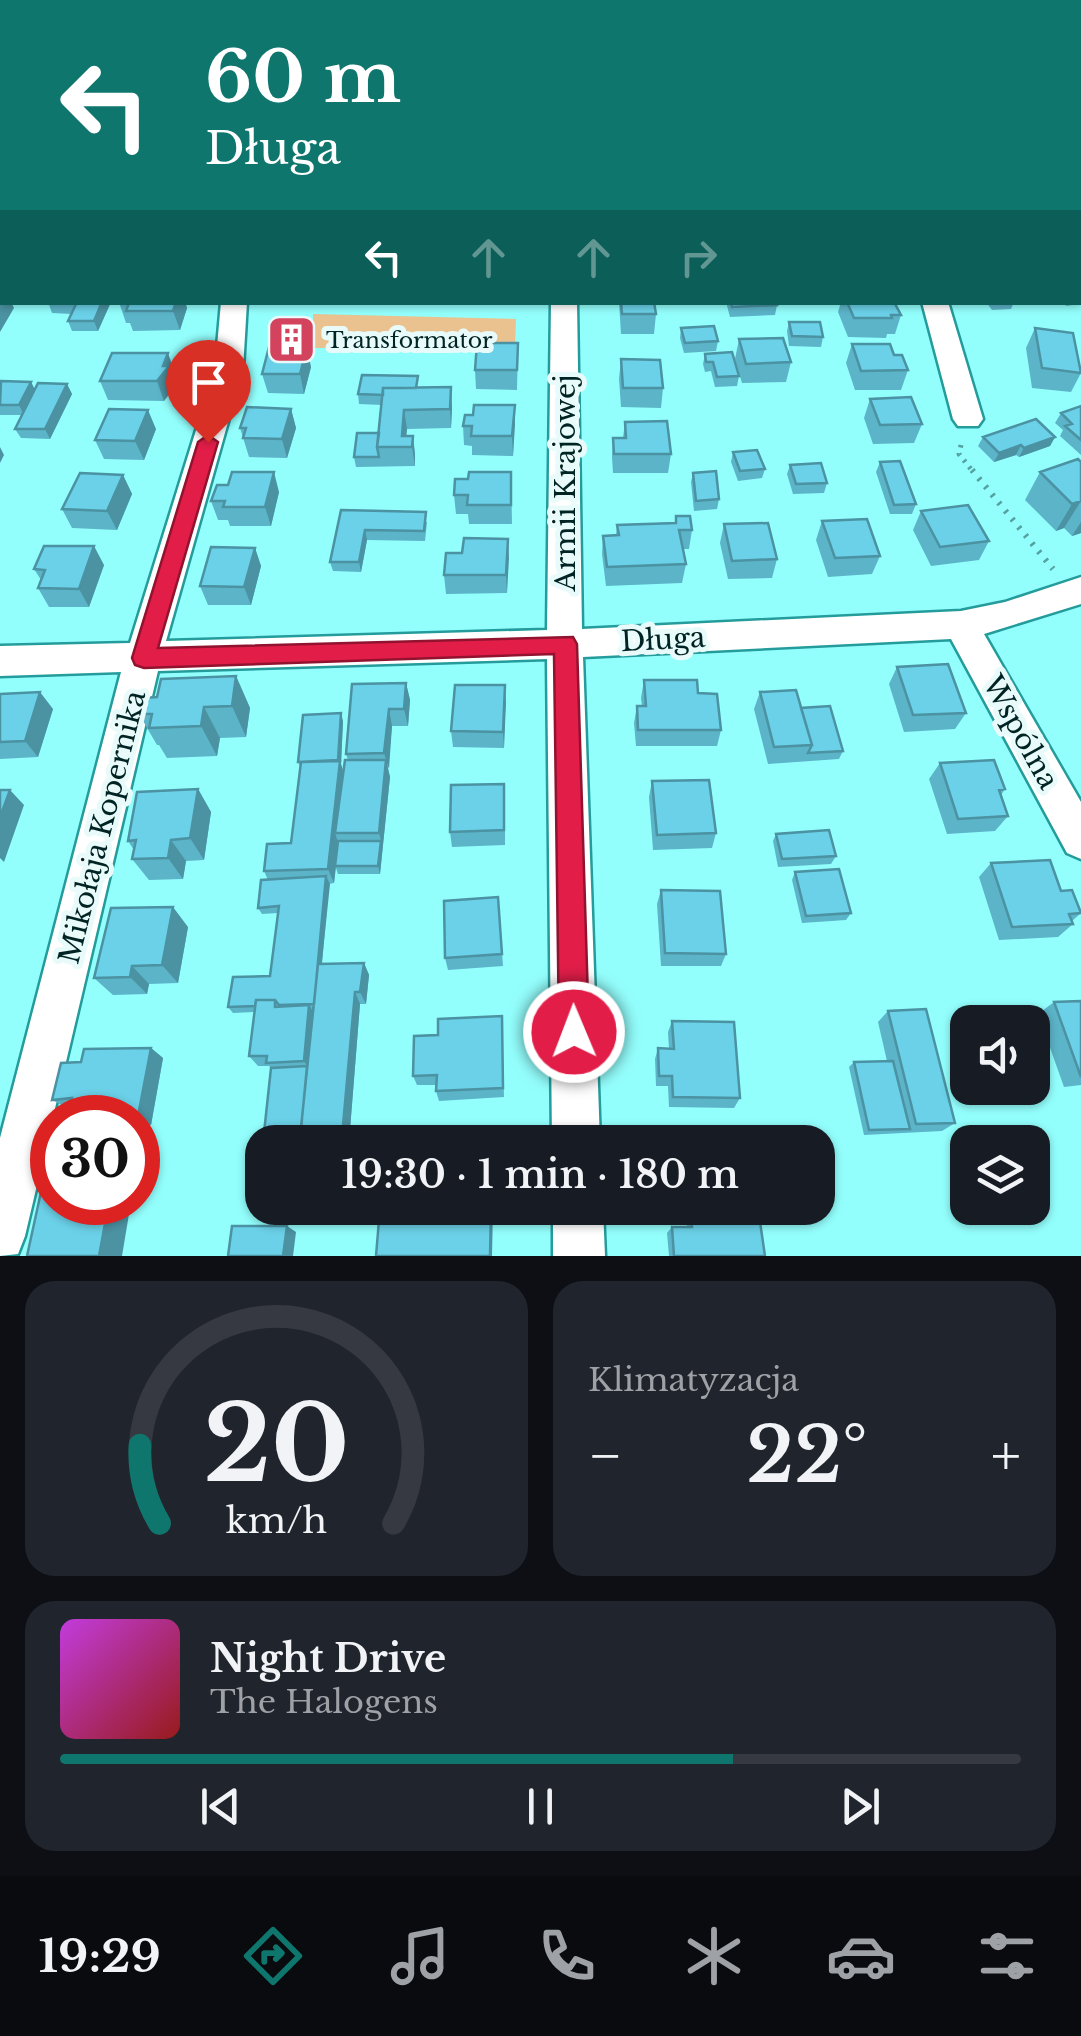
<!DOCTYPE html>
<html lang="pl">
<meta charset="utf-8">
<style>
body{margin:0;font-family:"Libre Baskerville",serif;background:#20242c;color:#f1f3f6;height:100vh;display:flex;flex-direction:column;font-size:38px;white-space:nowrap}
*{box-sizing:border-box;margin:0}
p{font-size:32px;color:#9ea1a6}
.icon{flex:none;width:55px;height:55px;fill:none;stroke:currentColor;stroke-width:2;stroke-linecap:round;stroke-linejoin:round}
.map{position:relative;height:1256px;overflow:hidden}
.drawer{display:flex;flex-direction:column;gap:25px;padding:25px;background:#0d0f14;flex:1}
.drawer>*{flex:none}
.top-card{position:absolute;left:0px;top:0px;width:1082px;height:305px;box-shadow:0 2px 8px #0004;background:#0f766e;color:#fff;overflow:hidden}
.tools{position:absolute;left:950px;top:1005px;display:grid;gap:20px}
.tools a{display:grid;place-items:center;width:100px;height:100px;border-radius:20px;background:#171b24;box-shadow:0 2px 8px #0004;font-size:50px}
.speed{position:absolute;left:30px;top:1095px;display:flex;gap:20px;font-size:50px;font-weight:700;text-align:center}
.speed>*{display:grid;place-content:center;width:130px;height:130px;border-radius:50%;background:#171b24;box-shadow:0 2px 8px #0004;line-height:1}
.speed .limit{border:15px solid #d22;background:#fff;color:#111}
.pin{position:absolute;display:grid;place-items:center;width:85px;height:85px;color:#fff;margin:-102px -42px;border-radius:50% 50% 50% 0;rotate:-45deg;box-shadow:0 0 10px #0007}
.pin .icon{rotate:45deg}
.me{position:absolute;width:110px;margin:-55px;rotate:359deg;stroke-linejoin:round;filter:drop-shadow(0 0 8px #0008)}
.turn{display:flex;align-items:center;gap:35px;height:210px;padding:0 40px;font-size:45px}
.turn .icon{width:130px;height:130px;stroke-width:2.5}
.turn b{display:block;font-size:70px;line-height:85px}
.lanes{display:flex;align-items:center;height:95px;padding:0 40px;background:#0003;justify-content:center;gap:50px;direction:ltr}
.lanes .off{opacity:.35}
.big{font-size:75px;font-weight:600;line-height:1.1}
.drawer .widget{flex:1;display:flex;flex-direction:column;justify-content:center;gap:15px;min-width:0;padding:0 35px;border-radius:30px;background:#20242c}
.drawer .dial{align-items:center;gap:0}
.dial svg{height:260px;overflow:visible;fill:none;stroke:#363941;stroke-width:7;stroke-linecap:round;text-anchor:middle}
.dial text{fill:#f1f3f6;stroke:none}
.song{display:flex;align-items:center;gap:30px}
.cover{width:120px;height:120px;border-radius:15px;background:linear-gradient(135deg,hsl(290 70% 55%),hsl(0 70% 35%))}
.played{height:10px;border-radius:5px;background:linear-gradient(90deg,#0f766e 70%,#363941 70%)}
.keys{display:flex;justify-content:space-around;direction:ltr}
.heat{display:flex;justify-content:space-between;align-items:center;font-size:55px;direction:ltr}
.drawer .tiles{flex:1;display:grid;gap:25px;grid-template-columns:1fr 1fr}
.widget:last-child{grid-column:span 2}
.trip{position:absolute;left:245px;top:1125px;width:590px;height:100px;border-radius:30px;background:#171b24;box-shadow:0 2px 8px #0004;font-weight:600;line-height:100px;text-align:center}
.menu{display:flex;height:160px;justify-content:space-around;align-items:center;background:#090b0e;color:#9ea1a6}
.menu .icon{width:70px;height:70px}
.menu .active{color:#0f766e}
.menu b{font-size:45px;color:#f1f3f6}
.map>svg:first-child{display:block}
</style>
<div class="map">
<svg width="1081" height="1256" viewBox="0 0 1081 1256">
<rect width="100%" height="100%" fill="#93fffd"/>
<!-- green -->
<path fill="#eac28f" d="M514 0H1081V85L1080 2Z
M313 314 516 319 515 347 313 348Z"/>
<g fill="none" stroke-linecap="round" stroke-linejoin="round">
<defs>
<path id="service" d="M404 0H519L515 2H403Z"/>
<path id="minor" d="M0 101H2V113H0Z
M1080 147H1081V161H1080Z
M2 149V166L0 167V150Z
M221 302H247L243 369 166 641 547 630 551 302H577L582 629 961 611 1005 602 1081 577V604L984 634 1081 802V859L1067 853 951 639 583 657 600 1142H552L547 659 158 671 25 1236 18 1254 0 1256V1138L121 672 0 676V646L130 643 215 369Z
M922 302H948L983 419 978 426H958L953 419Z
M553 1208H603L605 1256H553Z"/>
</defs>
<!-- service casing -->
<use href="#service" stroke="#249c9b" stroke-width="4"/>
<!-- minor casing -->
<use href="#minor" stroke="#249c9b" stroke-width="5"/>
<!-- path-far2 -->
<path stroke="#54a1a0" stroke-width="4" stroke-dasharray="1 5" stroke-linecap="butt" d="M748 2 856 0"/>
<!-- path-far1 -->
<path stroke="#54a1a0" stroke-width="5" stroke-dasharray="2.5 6" stroke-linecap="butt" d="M961 445 959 454 974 473"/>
<!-- path -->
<path stroke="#54a1a0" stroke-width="6" stroke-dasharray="2.5 8" stroke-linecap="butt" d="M972 470 1053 569"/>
<!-- service -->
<use href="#service" fill="#fff" fill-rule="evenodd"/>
<!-- minor -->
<use href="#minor" fill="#fff" fill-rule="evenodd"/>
</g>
<!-- wall -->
<path fill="#5cb4c8" d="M0 244H2V286H0Z
M48 302H111L98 331H72L68 321 71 314 52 313Z
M119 302H185L187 308 180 330 133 331 130 323H126Z
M619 302H654L656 314 654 334H621Z
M726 302H776L777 305 775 315 730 317Z
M841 302H894L901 315 895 334H887L886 338 848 337 838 312Z
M986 302H1014L1011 309 992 310Z
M1065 302H1079L1078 304 1066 306Z
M789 322 823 337 821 347 789 346 787 331Z
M300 323 302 333 300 346 282 347 311 367 304 394 268 393 262 374 280 347 277 337Z
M681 328 718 341 716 351 684 353 680 338Z
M1035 328 1081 373 1071 392 1032 388 1026 348Z
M739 339 791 362 786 382 742 383 735 359Z
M518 343 517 390 476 389 475 370Z
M852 344 894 355 908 370 901 390H855L846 363Z
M705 354 739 376 737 386 715 387 711 371 705 372 703 364Z
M621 359 663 388 661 408 621 407 619 379Z
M175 373 173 378 176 385 164 401 108 400 100 381Z
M31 382 35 390 67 384 72 394 50 439 21 438 15 429 22 415H0V384Z
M419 388 452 407 451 428 407 429 406 436H413L415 455V466L356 467 354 457 379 433 382 405 359 404 358 394Z
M870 399 922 424 914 443 873 444 864 418Z
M515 405 513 456 472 455V446L464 445 463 426 473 415Z
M1081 406V455L1060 436 1063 430 1055 423 1061 413Z
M291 409 296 428 287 458 249 457 240 428Z
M625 422 671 454 668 473H613L612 457 613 438H623Z
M156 429 144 460 104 459 95 440Z
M983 437H1055L1050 446 1019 457 1016 455 994 462 978 446Z
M733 452 765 469 762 478 738 481 731 462Z
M880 462 916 504 912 514H890L876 472Z
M1081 462V533L1072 536 1064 528 1056 531 1025 500 1040 472Z
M790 465 827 483 824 493 793 494 787 474Z
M511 472 512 524H469L468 514H456L454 495 468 479Z
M693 473 719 499 717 509 694 511 691 482Z
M123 475 132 494 117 530 72 528 62 509Z
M279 492 271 526H230L228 520H218L211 501Z
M341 510 427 522 425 541 367 540 361 572 333 571 330 562Z
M921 511 989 541 979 560 931 566 913 530Z
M676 516 692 530 689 549H683L686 564 682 583 606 586 602 554 603 536 616 535 617 525 675 523Z
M822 521 880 556 872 574 828 577 816 540Z
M724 524 777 559 772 578 728 579 720 543Z
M508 539 507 593 446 594 444 575 462 553Z
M255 548 261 566 251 605H208L200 586Z
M104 565 89 607H49L38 588 41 580 34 569Z
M897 667 966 713 955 729 904 732 889 684Z
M236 676 250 708 246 737 220 738 217 756 167 758 159 745H157L139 714 157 697Z
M644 680 698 693 721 730 717 746H636L634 723 637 706H642L641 698Z
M406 683 410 700 408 726H392L388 769 390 777 380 874H338L336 868 334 883 329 884 322 964 364 963 369 975 366 1004H360L349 1142H263L271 1068 269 1066H258L249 1056 254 1012 233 1013 228 1007 270 976 278 913 262 914 258 908 268 880 264 871 291 843 301 768 298 762 343 721 341 764 343 772 348 760 346 754Z
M505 685 504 748 453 747 451 731Z
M760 692 801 708 843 751 839 759 768 764 754 709Z
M0 694 53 709 38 757 0 759Z
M940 763 1005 789 1001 795 1008 816 995 831 947 834 929 779Z
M652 781 716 833 712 848 653 850 649 797Z
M198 789 211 812 204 860 186 861 183 879 149 880 132 859 134 850 128 841Z
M505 800V845L452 847 450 832Z
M776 834 836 856 831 864 778 867 773 841Z
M991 863 1061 891 1081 913 1072 921 1073 924 1058 937 999 940 979 877Z
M795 872 851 913 846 920 802 923 792 880Z
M661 890 726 954 721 966H661L657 904Z
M498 897 503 966 448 970 445 958Z
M188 927 178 983 149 984 147 994 113 995 94 978Z
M1081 1001V1085L1064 1087 1038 1014 1054 1002Z
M888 1011 955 1123 942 1131 864 1135 849 1067 854 1062 887 1061 878 1022Z
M502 1016 504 1097 439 1101 436 1091V1085H417L413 1076 438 1035Z
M672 1021 740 1098 734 1108 669 1107 668 1086H656L655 1059 658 1048 669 1049 668 1032Z
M151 1048 163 1058 151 1125H138V1118H68L70 1109 52 1100Z
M685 1208H758L765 1256H669L667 1233 672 1227H687Z"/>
<!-- shaded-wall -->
<path fill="#4b92a2" d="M1 58 2 62V83L0 77Z
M2 292V302H11L14 308 0 332V296Z
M102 302H111L98 331 94 321Z
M176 302H185L187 308 180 330 173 311Z
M300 323 302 333 300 346 298 336Z
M307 347 311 367 304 394 300 374Z
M168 353 175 373 173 378 176 385 164 401 157 381Z
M31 382 36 392 24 415 19 405Z
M67 384 72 394 50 439 45 429Z
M451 387 452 407 451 428 450 409Z
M515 405V425L513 456 512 436Z
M291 409 296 428 287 458 282 439Z
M148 410 156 429 144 460 135 441Z
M404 410 407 429 405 447 402 436Z
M413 436 415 455V466L412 447Z
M1055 437 1050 446 1019 457 1024 448Z
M1021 445 1016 455 994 462 999 453Z
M0 447 4 455 0 463Z
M274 472 279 492 271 526 265 507Z
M123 475 132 494 117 530 107 511Z
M1081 501 1064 528 1056 531 1072 504Z
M1081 522V533L1072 536Z
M365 530 367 540 361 572 359 562Z
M508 539 509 558 507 593 506 575Z
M94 546 104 565 89 607 79 589Z
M255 548 261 566 251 605 244 587Z
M236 676 250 708 246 737 232 706Z
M406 683 410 700 408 726 404 709Z
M505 685 506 703 504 748 503 732Z
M40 692 53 709 38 757 25 741Z
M204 707 220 738 217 756 201 726Z
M389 709 392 726 389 769 384 753Z
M341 713 343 721 341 764 345 777 335 833 338 842 334 883 328 869Z
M386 760 390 777 380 874 378 866 381 841 379 833Z
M198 789 211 812 204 860 190 838Z
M10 790 24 805 4 862 0 858V817Z
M171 840 186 861 183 879 168 858Z
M326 876 330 884 317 1009 314 1004Z
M173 907 188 927 178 983 162 965Z
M364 963 369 975 366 1004 360 992Z
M132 966 149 984 147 994 130 977Z
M355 992 360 1004 349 1142H348L342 1136Z
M309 1005 316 1017 307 1066 304 1061Z
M151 1048 163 1058 151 1125 138 1116Z
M109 1202H131L122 1256H99Z
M491 1208H493L492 1256H490Z
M287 1226 296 1232 293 1256H283Z"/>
<!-- building -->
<path fill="#6bd1e8" stroke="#4b92a2" stroke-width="2.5" d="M0 244H2V267H0Z
M48 302H102L94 321H68L76 304Z
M176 302 173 311H126L129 303H119Z
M621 302H654L656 314H622Z
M731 302H776L777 305 732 307Z
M847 302H894L901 315H891L892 318H854Z
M789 322H820L823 337 792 336Z
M300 323 298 336 277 337 280 324Z
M714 326 718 341 685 343 681 328Z
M1035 328 1073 333 1081 373 1042 368Z
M783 338 791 362 746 364 739 339Z
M477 343H518L517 370H475Z
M852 344H890L894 355H902L908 370 861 371Z
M269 347H307L300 374H262Z
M732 352 739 376 717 377 713 362H706L705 354Z
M112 353H168L163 366H169L157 381H100Z
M621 359 660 360 663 388H623Z
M362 375 418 376 416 388H383V395L358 394Z
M1 381 31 382 19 405H0Z
M38 383 67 384 45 429H15Z
M451 387 450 409 404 410 402 436H413L412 447H377L383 388Z
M911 397 922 424 880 425 870 399Z
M474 405H515L512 436H471L472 426H463L465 415H473Z
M1081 406V440L1065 426 1072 424 1061 413Z
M247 407 291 409 282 439 243 438 246 428H240Z
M109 409 148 410 135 441 95 440Z
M1036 419 1055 437 1024 448 1021 445 999 453 983 437Z
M667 421 671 454H614L613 438H626L625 422Z
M357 433H379L377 447 379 457H354Z
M757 450 765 469 740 471 733 452Z
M1078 459 1081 462V501L1072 504 1040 472Z
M900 461 916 504 894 505 880 462Z
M821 463 827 483 796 484 790 465Z
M716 471 719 499 696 501 693 473Z
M232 472H274L265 507H223L225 501H211L217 485H228Z
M469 472H511V505H467L468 495H454L455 479H468Z
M80 473 123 475 107 511 62 509Z
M968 505 989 541 940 547 921 511Z
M341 510 426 512 424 531 365 530 359 562H330Z
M676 516H690L692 530H679L686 564 607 567 603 536 619 535 617 525 676 523Z
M867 519 880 556 835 558 822 521Z
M768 523 777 559 732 561 724 524Z
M464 538 508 539 506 575H444L446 553H462Z
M44 546H94L79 589 38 588 45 570 34 569Z
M211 547 255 548 244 587 200 586Z
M948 664 966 713 913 715 897 667Z
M236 676 232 706 204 707 201 726 149 728 152 714H139L143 698 157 697 161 679Z
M644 680H697L698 693 717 694 721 730H638L637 706H646Z
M406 683 404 709H389L384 753 346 754 352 684Z
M455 685H505L503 732 451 731Z
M796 690 812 745 774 747 760 692Z
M40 692 25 741 0 742V694Z
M830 706 843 751 808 753 812 745 801 708Z
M341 713 338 760 298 762 303 715Z
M345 760H386L379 833H335Z
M994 760 1005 789 999 790 1008 816 958 819 940 763Z
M340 761 328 869 264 871 267 844 291 843 301 762Z
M709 780 716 833 657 835 652 781Z
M504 784V830L450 832 451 785Z
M198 789 190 838 171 840 168 858 132 859 136 840 128 841 137 792Z
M0 790H10L0 817Z
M829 830 836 856 782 859 776 834Z
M338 841H381L378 866H335Z
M1050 860 1061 891 1072 890 1081 913 1069 914 1073 924 1012 927 991 863Z
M839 869 851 913 806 916 795 872Z
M326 876 314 1004 279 1005 275 1000H256L255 1006 228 1007 233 977 270 976 279 906 258 908 261 880Z
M661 890 720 891 726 954 665 953Z
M498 897 502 954 445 958 444 901Z
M173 907 162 965 132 966 130 977 94 978 111 908Z
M364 963 360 992H355L342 1136 300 1137 318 964Z
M256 1000H275V1007L309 1005 304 1061 266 1063 267 1056H249Z
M1081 1001V1077L1054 1002Z
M926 1009 955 1123 916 1124 888 1011Z
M502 1016 503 1088 436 1091 437 1075 413 1076 414 1036 438 1035V1019Z
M672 1021 734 1022 740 1098 673 1097 672 1076H659L658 1048 674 1049Z
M151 1048 138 1116 68 1118 72 1098 52 1100 61 1063 81 1062 84 1049Z
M893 1061 910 1129 869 1130 854 1062Z
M307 1066 300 1140 263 1142 271 1068Z
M48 1160H52V1202H109L99 1256H27Z
M380 1208H491L490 1256H376Z
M690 1208H758L765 1256H674L672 1227H692Z
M232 1226H287L283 1256H228Z"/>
<!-- route -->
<path fill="#e11d48" stroke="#92132f" stroke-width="2.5" d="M208 435 218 442 158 648 573 637 577 644 589 1032 584 1042 574 1047 563 1042 559 1032 554 654 144 668 135 665 132 658 198 442Z"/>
<!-- icons -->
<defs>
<symbol id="building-square" viewBox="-11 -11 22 22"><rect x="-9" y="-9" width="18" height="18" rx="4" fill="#d4435e" stroke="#e8fbfa"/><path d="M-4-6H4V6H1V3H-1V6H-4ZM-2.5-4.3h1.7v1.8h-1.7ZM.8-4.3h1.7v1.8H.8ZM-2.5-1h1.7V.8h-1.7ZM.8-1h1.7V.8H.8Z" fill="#fff"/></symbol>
</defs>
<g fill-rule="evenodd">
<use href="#building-square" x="264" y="312" width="55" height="55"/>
</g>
<g text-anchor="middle" stroke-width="10" stroke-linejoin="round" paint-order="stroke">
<!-- far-poi labels -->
<g font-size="22" fill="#002323" stroke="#e8fbfa" text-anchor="start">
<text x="326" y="348">Transformator</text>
</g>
<!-- street labels -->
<g font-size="28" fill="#002323" stroke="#e8fbfa">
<text transform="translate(565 483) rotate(-90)" y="10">Armii Krajowej</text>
<text transform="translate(663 639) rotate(-3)" y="10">Długa</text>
<text transform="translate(1021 732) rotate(61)" y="10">Wspólna</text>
<text transform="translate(102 827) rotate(-76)" y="10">Mikołaja Kopernika</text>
</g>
</g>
</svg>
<div class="tools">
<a><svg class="icon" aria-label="sound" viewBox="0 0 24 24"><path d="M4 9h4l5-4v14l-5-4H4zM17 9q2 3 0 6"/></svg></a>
<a><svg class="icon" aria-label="layers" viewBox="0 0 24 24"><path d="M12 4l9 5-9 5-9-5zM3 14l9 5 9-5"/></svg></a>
</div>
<div class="speed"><div class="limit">30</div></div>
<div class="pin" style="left:208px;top:442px;background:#d93025"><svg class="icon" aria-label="arrive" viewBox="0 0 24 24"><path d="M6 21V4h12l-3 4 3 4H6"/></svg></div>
<svg class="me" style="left:574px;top:1032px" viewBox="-20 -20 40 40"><circle r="17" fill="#e11d48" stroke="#fff" stroke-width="3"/><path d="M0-11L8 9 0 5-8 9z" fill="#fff"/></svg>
<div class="trip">19:30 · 1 min · 180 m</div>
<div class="top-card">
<div class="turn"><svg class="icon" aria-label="left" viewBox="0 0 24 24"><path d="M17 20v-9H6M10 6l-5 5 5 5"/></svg><div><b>60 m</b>Długa</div></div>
<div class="lanes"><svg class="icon" aria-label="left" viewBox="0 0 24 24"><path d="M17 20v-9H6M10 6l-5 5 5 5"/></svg><svg class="icon off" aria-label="ahead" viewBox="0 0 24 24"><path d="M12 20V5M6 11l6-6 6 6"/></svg><svg class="icon off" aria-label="ahead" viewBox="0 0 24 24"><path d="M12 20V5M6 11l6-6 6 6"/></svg><svg class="icon off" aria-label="right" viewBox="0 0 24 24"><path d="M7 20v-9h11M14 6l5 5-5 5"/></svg></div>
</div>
</div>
<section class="drawer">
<div class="tiles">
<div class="widget dial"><svg viewBox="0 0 100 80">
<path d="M14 69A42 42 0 1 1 86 69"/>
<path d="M14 69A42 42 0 0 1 8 45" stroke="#0f766e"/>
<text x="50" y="56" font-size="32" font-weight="700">20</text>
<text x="50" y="72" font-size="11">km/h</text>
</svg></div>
<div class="widget"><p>Klimatyzacja</p>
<div class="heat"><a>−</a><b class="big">22°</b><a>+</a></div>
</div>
<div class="widget">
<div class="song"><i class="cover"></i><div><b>Night Drive</b><p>The Halogens</p></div></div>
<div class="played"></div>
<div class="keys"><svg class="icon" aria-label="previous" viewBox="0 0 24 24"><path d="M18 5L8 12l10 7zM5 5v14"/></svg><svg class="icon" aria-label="pause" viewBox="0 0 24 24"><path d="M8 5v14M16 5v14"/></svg><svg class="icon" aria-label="next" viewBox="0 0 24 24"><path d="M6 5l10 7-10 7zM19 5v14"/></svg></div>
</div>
</div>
</section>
<nav class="menu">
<b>19:29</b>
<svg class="icon active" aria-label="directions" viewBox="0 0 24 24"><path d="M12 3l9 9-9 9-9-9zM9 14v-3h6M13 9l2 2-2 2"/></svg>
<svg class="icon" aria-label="music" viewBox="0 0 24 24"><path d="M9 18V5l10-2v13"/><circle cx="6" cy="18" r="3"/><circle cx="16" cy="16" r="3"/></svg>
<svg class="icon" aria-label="phone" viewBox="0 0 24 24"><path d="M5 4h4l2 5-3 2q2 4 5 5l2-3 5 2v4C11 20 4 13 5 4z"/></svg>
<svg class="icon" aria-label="climate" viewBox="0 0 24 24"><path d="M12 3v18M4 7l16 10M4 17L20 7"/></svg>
<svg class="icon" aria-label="car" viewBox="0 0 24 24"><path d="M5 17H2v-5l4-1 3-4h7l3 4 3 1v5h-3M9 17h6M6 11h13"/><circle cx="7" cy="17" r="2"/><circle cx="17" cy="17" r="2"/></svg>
<svg class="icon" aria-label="filters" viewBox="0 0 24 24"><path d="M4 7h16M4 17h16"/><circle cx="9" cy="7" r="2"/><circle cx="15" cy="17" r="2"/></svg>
</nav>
